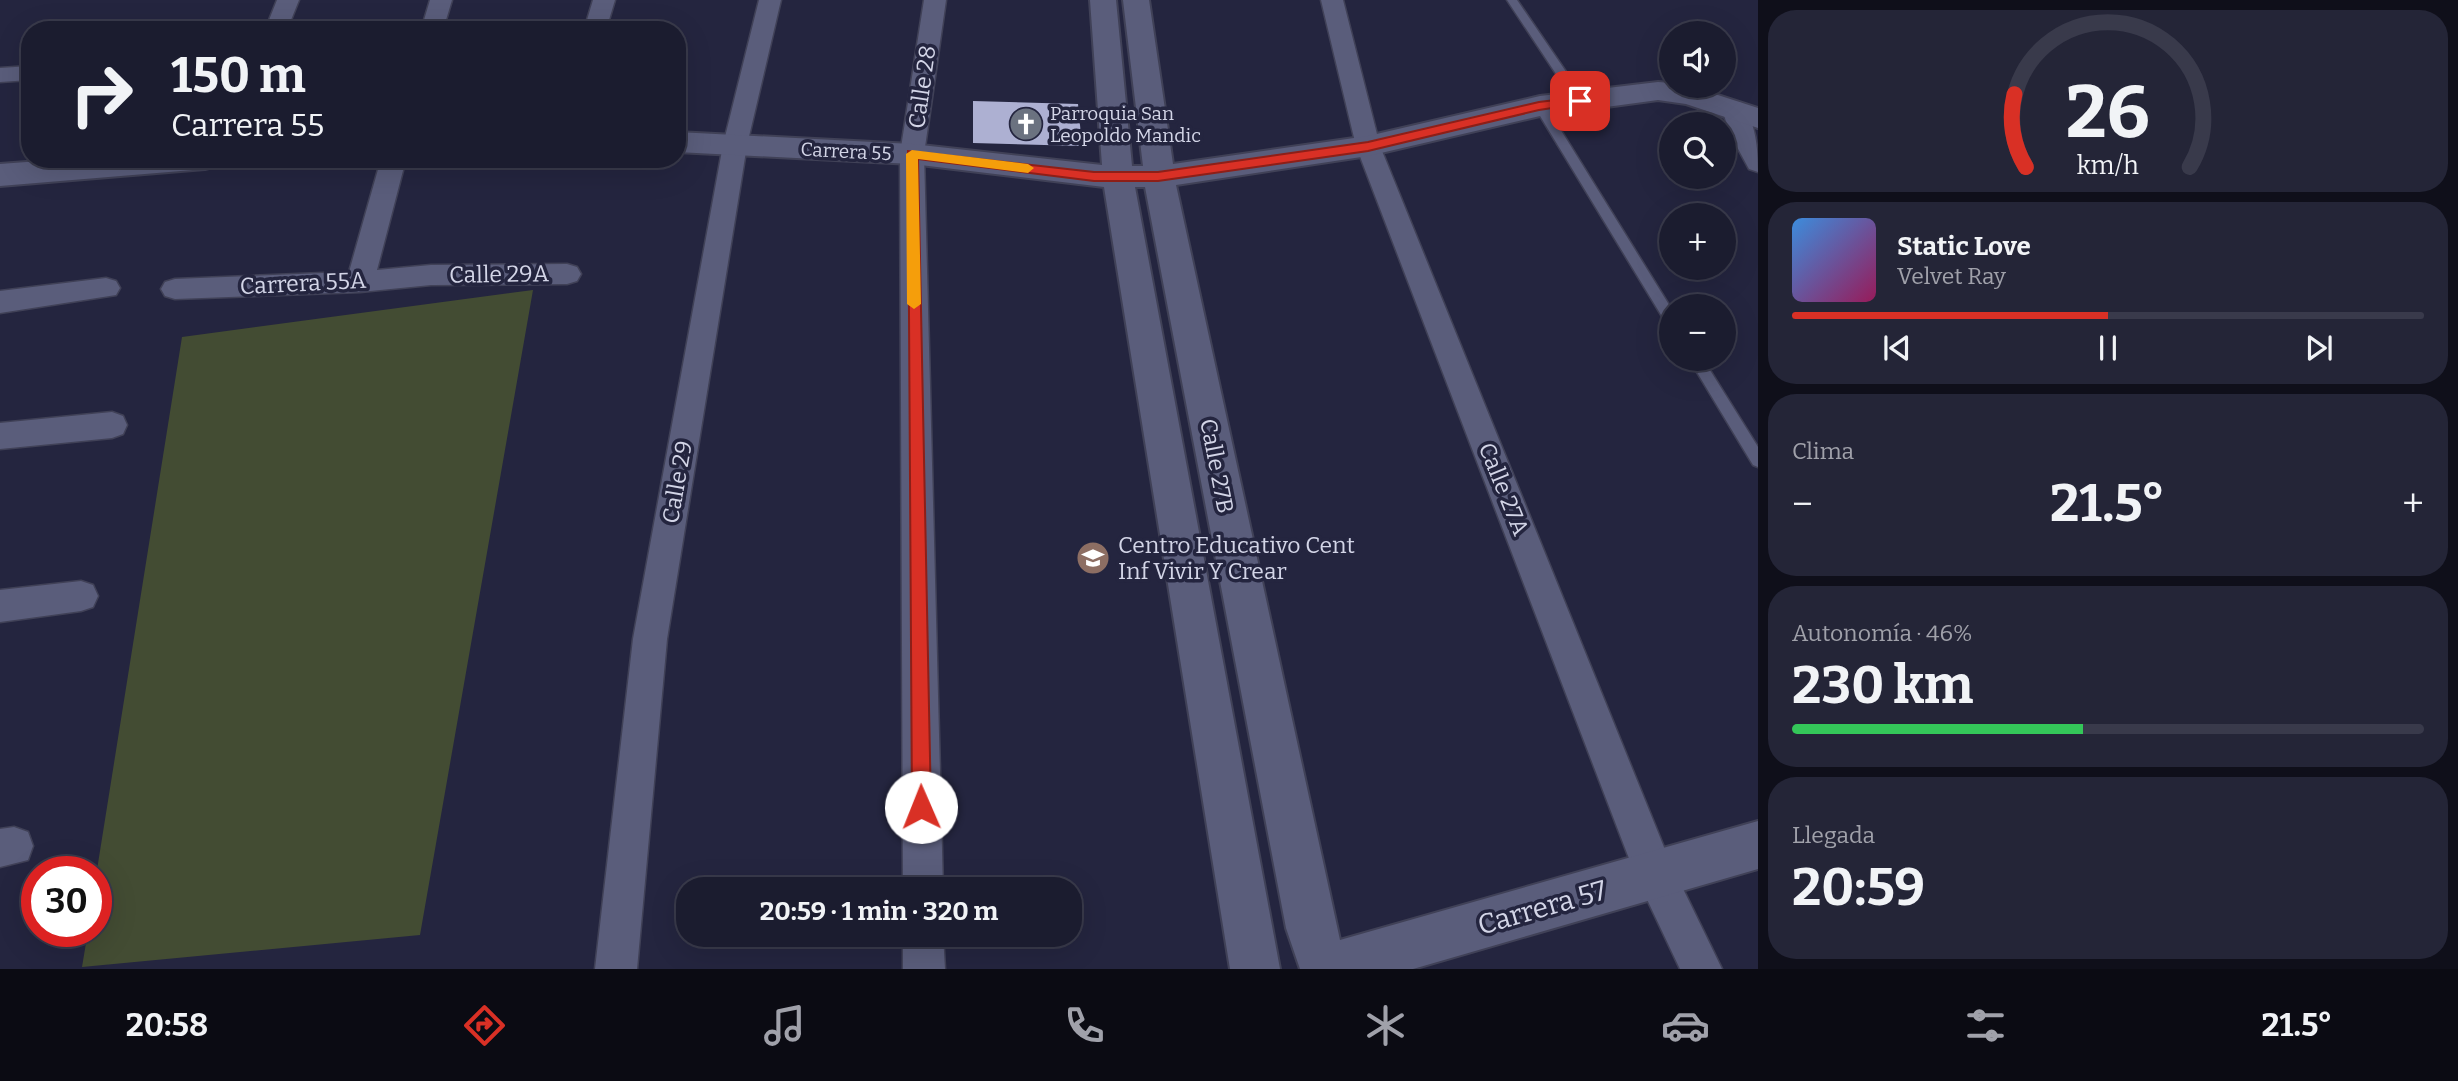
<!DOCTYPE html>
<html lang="es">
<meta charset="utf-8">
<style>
body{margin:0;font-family:Bitter,serif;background:#242537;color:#f1f3f6;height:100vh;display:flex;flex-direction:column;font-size:26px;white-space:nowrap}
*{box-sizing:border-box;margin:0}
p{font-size:23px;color:#a0a1aa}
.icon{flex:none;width:38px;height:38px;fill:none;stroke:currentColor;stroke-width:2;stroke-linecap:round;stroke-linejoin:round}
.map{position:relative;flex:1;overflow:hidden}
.side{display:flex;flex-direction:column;gap:10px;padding:10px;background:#0f0f1a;width:700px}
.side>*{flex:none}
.top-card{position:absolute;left:21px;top:21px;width:665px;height:147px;border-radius:28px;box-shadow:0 7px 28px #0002,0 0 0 2px #393a4b;background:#1b1c2f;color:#f1f3f6;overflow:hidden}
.controls{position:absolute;left:1659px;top:21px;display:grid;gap:14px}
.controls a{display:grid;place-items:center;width:77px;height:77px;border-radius:50%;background:#1b1c2f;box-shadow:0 7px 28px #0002,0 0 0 2px #393a4b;font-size:35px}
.speed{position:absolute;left:21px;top:856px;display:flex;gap:14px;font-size:35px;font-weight:700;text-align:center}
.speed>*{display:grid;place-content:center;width:91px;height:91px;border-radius:50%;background:#1b1c2f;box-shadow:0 7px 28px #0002,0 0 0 2px #393a4b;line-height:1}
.speed .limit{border:10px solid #d22;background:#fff;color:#111}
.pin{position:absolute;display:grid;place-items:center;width:60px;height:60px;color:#fff;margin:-30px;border-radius:14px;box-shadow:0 4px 10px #0006}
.me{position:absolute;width:77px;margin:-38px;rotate:359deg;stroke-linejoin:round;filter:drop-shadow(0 0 5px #0008)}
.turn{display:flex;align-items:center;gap:24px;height:147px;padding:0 35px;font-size:32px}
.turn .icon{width:91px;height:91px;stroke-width:2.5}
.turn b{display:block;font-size:49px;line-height:60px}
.big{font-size:52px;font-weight:700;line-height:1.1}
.side .card{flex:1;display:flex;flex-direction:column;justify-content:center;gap:10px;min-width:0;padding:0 24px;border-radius:28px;background:#242537}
.side .dial{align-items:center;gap:0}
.dial svg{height:182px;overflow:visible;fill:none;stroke:#393a4b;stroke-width:7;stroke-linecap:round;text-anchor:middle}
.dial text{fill:#f1f3f6;stroke:none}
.song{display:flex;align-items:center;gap:21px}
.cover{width:84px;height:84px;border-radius:10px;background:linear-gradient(135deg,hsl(210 70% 55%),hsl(330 70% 35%))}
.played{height:7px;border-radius:4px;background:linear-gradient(90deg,#d93025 50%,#393a4b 50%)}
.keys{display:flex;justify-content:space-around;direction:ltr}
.heat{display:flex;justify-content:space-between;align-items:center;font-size:38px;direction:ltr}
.charge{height:10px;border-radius:5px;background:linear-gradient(90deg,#34c759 46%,#393a4b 0)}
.trip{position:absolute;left:676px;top:877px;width:406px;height:70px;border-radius:28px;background:#1b1c2f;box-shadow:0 7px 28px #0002,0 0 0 2px #393a4b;font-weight:700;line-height:70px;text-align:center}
.dock{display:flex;height:112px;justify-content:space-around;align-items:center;background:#0b0b13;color:#a0a1aa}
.dock .icon{width:49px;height:49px}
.dock .active{color:#d93025}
.dock b{font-size:32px;color:#f1f3f6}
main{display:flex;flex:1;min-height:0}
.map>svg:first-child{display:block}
</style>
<main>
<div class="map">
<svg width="1758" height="969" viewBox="0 0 1758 969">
<rect width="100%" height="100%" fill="#24253f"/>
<!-- green -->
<path fill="#434c33" d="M533 290 420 935 82 967 88 931H96V876L182 337Z"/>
<!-- building -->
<path fill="#adb0d2" d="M973 101 1078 104 1082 146 973 143Z"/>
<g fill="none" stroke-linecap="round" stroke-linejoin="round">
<defs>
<path id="lane" d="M1507 0H1517L1584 98V104H1576Z
M1540 102 1544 103 1671 308V324L1666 323 1534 106Z
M1689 359H1703L1758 447V467L1753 465Z"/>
<path id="street" d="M277 0H299L287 30H265Z
M430 0H452L443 30H421Z
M593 0H615L606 30H584Z
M759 0H781L747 145 667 639 637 969H595L633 639 723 145Z
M924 0H946L924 154 943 889H903L900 154Z
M1321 0H1343L1380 146 1670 862 1722 969H1680L1635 874 1356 146Z
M30 66V80L0 82V68Z
M1734 101 1742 103C1756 124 1758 148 1758 172L1749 169 1730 134 1722 109 1726 103Z
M381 159H406L377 270 431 265 567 264 577 267 581 274 577 281 567 284 431 285 360 292 175 299 165 296 161 289 165 282 175 279 349 272Z
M106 278 116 281 120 288 116 295 0 313V291Z
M112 412 123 416 127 425 123 434 112 438 0 449V423Z
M81 581 93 585 98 596 93 607 81 611 0 622V590Z
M14 827 28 832 33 846 28 860 0 867V829Z
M903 934H943L945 969H903Z"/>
<path id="secondary" d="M1090 0H1116L1132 166H1143L1123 0H1149L1173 164 1368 136 1540 96 1658 82 1671 83V86H1690L1758 108V128L1686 104 1658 100 1540 116 1368 156 1176 185 1340 940 1758 821V869L1413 969H1300L1286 928 1145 187H1135L1280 969H1230L1104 187 912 164 677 152V132L912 144 1102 165Z
M66 159H220L216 166 205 169 0 186V164Z"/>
</defs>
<!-- lane casing -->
<use href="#lane" stroke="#404157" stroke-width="3"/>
<!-- street casing -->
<use href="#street" stroke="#404157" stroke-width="3"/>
<!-- secondary casing -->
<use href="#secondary" stroke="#404157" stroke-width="4"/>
<!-- lane -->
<use href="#lane" fill="#5a5d7b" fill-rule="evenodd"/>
<!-- street -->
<use href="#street" fill="#5a5d7b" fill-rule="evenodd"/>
<!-- secondary -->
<use href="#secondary" fill="#5a5d7b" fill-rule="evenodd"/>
</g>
<!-- route -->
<path fill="#d93025" stroke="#8d1f18" stroke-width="2" d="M1580 97 1586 101 1585 103 1539 110 1368 151 1158 181H1094L918 159 931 807 928 814 921 817 915 814 912 807 908 151 1094 172H1158L1368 142 1539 102Z"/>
<!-- slow -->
<path fill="#f59e0b" d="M912 150 1028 164 1034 168 1028 173 918 159 921 304 914 309 907 304 906 154Z"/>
<!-- icons -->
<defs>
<symbol id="church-disc" viewBox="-11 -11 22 22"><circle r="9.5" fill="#6b7280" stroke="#24253f"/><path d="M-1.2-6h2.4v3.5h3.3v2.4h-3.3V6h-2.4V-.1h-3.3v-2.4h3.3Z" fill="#fff"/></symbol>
<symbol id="school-disc" viewBox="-11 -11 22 22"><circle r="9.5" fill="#8d6e63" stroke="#24253f"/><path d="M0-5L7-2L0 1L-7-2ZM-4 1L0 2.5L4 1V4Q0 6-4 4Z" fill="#fff"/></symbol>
</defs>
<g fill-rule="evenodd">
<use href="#church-disc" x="1007" y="105" width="38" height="38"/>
<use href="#school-disc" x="1074" y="539" width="38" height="38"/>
</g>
<g text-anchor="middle" stroke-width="7" stroke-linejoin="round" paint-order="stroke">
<!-- far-poi labels -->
<g font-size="19" fill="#d3d5e7" stroke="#24253f" text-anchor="start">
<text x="1050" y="120">Parroquia San<tspan x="1050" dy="22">Leopoldo Mandic</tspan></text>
</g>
<!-- far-street labels -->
<g font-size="19" fill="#d3d5e7" stroke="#24253f">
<text transform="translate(846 151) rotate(3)" y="7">Carrera 55</text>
</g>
<!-- street labels -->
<g font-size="23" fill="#d3d5e7" stroke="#24253f">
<text transform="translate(922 87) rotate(-82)" y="8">Calle 28</text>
<text transform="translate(499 274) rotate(-1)" y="8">Calle 29A</text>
<text transform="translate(303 283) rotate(-3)" y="8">Carrera 55A</text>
<text transform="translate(1217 466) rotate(79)" y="8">Calle 27B</text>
<text transform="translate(677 482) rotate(-80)" y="8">Calle 29</text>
<text transform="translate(1504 489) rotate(68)" y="8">Calle 27A</text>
</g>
<!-- poi labels -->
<g font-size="23" fill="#d3d5e7" stroke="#24253f" text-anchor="start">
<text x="1118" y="553">Centro Educativo Cent<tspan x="1118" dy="26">Inf Vivir Y Crear</tspan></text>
</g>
<!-- near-street labels -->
<g font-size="28" fill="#d3d5e7" stroke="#24253f">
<text transform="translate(1542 907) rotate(-16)" y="10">Carrera 57</text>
</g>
</g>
</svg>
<div class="controls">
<a><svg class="icon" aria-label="sound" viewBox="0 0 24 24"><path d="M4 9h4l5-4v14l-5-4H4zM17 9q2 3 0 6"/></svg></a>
<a><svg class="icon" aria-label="search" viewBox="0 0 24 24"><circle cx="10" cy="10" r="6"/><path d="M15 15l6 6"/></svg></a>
<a>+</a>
<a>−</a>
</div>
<div class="speed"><div class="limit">30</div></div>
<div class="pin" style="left:1580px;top:101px;background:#d93025"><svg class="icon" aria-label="arrive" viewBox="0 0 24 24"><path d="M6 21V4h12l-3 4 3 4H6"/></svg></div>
<svg class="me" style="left:921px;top:807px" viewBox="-20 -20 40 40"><circle r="19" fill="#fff"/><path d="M0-13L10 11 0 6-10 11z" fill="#d93025"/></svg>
<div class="trip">20:59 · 1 min · 320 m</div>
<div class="top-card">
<div class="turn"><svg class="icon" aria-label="right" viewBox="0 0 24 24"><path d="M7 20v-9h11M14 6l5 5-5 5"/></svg><div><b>150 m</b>Carrera 55</div></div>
</div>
</div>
<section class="side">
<div class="card dial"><svg viewBox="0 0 100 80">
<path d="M14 69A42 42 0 1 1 86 69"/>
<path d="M14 69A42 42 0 0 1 9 37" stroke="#d93025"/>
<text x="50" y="56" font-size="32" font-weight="700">26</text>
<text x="50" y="72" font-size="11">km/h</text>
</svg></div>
<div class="card">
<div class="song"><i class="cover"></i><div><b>Static Love</b><p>Velvet Ray</p></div></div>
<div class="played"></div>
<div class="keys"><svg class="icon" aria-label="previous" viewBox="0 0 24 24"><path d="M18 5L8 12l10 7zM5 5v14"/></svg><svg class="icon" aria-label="pause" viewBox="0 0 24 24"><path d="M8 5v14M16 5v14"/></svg><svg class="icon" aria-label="next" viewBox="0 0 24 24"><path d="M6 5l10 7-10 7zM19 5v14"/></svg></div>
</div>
<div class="card"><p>Clima</p>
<div class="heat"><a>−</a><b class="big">21.5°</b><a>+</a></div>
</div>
<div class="card"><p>Autonomía · 46%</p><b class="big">230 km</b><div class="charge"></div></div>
<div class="card"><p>Llegada</p><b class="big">20:59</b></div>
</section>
</main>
<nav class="dock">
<b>20:58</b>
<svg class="icon active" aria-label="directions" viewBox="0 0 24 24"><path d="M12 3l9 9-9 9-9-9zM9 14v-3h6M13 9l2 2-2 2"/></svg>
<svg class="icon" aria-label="music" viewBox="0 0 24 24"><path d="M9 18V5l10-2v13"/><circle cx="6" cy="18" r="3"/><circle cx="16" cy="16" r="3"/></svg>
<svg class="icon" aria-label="phone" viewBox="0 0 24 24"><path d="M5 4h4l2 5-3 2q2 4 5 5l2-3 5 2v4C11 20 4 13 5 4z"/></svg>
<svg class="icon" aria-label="climate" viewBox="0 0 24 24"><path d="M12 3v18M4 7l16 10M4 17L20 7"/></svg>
<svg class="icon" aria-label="car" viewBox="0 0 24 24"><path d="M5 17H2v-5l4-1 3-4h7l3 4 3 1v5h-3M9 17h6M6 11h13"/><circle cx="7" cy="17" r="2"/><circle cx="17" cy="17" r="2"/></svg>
<svg class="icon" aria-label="filters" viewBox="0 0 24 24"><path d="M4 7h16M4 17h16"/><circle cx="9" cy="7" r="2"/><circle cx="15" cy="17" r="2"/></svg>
<b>21.5°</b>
</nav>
